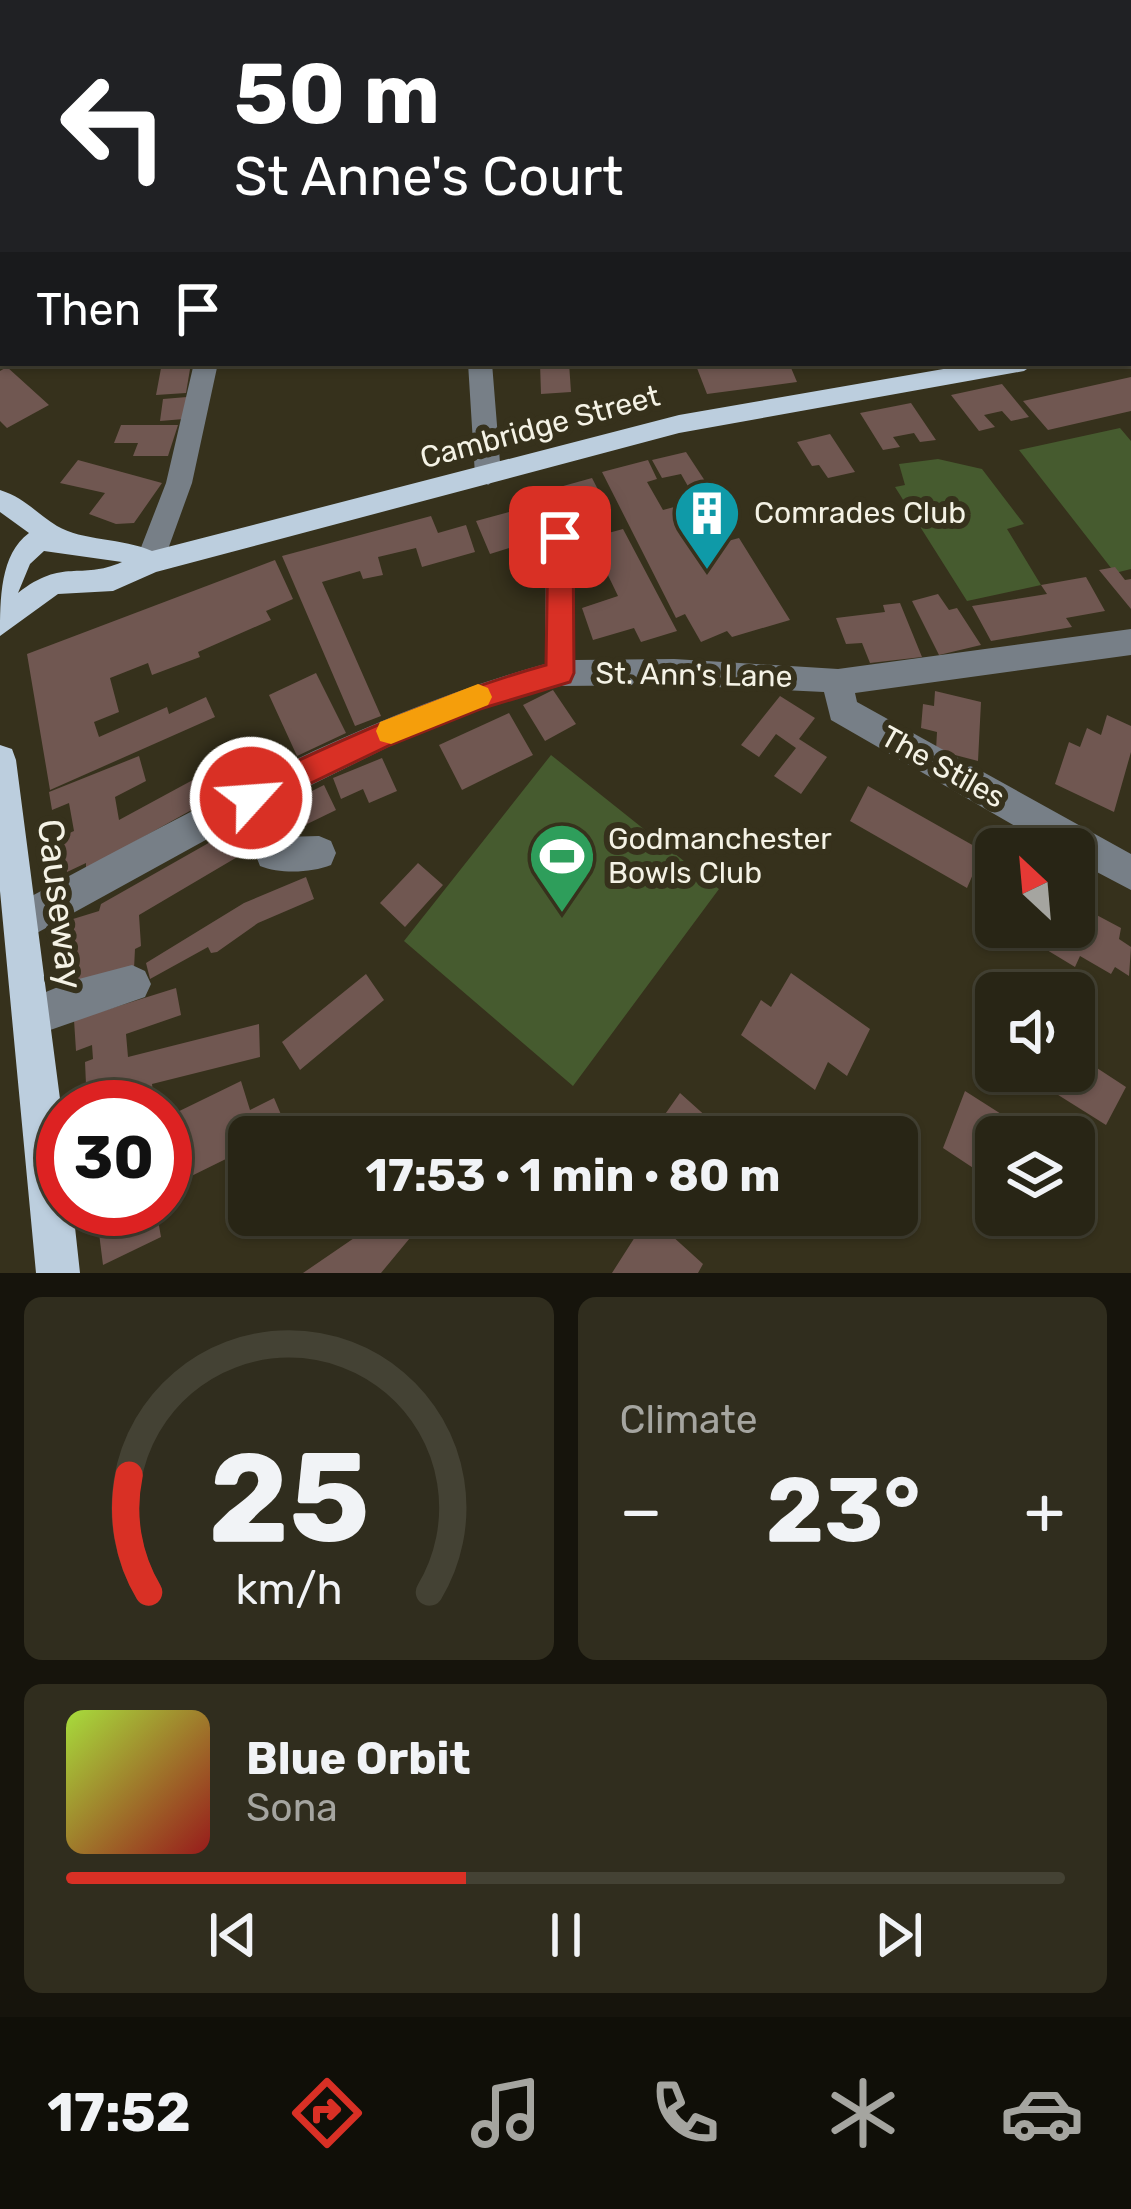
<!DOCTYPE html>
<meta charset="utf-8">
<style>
body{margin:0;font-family:Rubik,sans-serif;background:#302d1e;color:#f1f3f6;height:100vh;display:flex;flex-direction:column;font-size:45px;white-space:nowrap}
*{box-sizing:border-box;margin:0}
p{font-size:39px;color:#a5a5a0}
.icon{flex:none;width:66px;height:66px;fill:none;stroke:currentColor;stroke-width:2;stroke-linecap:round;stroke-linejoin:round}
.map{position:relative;height:1273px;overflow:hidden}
.side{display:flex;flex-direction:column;gap:24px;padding:24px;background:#16140c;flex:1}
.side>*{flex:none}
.banner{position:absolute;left:0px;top:0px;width:1131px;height:366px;box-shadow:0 3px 9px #0004,0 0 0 3px #444234;background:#202124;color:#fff;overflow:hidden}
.needle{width:78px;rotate:334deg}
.tools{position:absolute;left:975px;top:828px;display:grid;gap:24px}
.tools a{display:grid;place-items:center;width:120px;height:120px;border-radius:18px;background:#282515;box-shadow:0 3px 9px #0004,0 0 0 3px #444234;font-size:60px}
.speed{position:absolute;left:36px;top:1080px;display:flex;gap:24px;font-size:60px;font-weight:700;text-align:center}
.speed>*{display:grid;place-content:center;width:156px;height:156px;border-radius:50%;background:#282515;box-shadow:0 3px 9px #0004,0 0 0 3px #444234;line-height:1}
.speed .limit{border:18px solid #d22;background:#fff;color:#111}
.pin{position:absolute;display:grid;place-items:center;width:102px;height:102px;color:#fff;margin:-51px;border-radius:24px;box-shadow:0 6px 18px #0006}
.me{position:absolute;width:132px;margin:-66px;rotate:64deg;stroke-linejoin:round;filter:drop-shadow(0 0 9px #0008)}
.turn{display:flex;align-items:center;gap:42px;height:252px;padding:0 36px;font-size:54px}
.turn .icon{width:156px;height:156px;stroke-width:2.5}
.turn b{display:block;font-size:84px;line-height:102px}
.then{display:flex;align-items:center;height:114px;padding:0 36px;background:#0003;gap:24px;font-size:45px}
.big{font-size:90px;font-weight:700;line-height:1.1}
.side .card{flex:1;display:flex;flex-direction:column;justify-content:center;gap:18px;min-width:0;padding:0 42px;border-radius:18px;background:#302d1e}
.side .dial{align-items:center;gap:0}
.dial svg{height:312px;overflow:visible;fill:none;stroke:#444234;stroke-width:7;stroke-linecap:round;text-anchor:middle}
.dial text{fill:#f1f3f6;stroke:none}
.song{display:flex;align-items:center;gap:36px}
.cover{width:144px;height:144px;border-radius:18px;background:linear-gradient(135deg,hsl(80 70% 55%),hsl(0 70% 35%))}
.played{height:12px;border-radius:6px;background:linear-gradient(90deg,#d93025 40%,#444234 40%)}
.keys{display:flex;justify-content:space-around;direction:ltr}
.heat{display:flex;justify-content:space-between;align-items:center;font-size:66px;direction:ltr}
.side .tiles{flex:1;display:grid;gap:24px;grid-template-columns:1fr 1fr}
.card:last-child{grid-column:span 2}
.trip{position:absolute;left:228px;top:1116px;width:690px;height:120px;border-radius:18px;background:#282515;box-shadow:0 3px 9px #0004,0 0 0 3px #444234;font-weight:700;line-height:120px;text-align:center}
.tab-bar{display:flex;height:192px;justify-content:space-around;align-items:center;background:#100f08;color:#a5a5a0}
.tab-bar .icon{width:84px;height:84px}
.tab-bar .on{color:#d93025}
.tab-bar b{font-size:54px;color:#f1f3f6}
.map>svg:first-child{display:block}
</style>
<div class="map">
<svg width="1131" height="1273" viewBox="0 0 1131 1273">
<rect width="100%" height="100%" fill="#36311c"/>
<!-- green -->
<path fill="#465b2f" d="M1120 428 1131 441V569L1115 573 1019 450Z
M938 459 982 469 1024 524 1007 529 1041 585 967 601 895 487 905 485 899 464Z
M551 755 719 889 573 1086 404 941Z"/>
<!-- building -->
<path fill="#705751" d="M162 363H191L186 393 156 395Z
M540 363H569L571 392 541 394Z
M695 363H713L716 369 789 363 797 382 707 394Z
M7 367 49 405 7 428 0 421V371Z
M1131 377V411L1048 430 1023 401Z
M1002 384 1029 417 1011 421 1002 411 984 415 995 427 979 431 951 395Z
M187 397 184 419 160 421 163 399Z
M911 403 936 440 920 442 914 433 893 437 900 447 883 450 860 413Z
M121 425H178L168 456H133L138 443H114Z
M830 434 855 472 828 478 819 465 812 466 797 442Z
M686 452 707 484 689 488 681 474 662 478 652 460Z
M78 460 162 483 134 523 116 524 89 514 105 493 60 483Z
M648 460 657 479 647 482 663 510 715 496 734 528 718 532 724 542 739 538 790 620 732 637 727 631 701 642 685 614 676 618 602 472Z
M592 478 608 509 518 535 522 544 490 554 476 521 524 508 520 498Z
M431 516 438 533 466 525 475 552 422 567 416 548 378 557 383 575 363 579 360 571 322 582 381 716 355 726 282 556Z
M623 529 677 631 641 642 634 628 593 640 582 608 618 596 590 538Z
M275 560 293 599 266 611 271 620 198 652 200 657 152 675 148 663 110 678 119 712 94 722 99 737 167 707 169 714 206 697 215 717 50 790 27 654Z
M1115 567 1125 580 1131 579V609L1099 570Z
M1086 577 1105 611 1066 618 1072 627 991 641 972 606 1047 594 1041 585Z
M938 594 949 610 957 608 981 645 939 655 912 601Z
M900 603 922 657 870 663 862 643 846 644 836 618 885 612 883 605Z
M316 673 346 733 297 756 269 695Z
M553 690 576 724 545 741 523 705Z
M935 691 981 702 978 761 936 750 937 732 921 728 923 704 934 706Z
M780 696 815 718 799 739 827 757 801 794 774 776 796 748 776 734 759 757 741 745Z
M509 713 533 755 462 790 439 745Z
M1107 715 1131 726V752L1114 812 1055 784 1069 742 1080 747 1087 728 1101 735Z
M139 756 146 781 115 797 119 820 202 775 213 798 86 869V863L67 872 58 838 74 831 69 803 52 810 49 792Z
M382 758 397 791 369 803 363 789 341 799 333 778Z
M324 785 336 810 301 827 290 802Z
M868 786 983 851 967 888 850 821Z
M228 832 239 856 139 915 141 946 135 949 134 969 75 993 73 919 99 911 101 904Z
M418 863 443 885 405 927 380 903Z
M306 877 314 899 258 923 217 952 211 953 208 947 150 979 146 963 244 903Z
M1074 903 1121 928 1119 939 1131 947 1129 976 1115 967 1111 974 1080 956 1075 967 1009 927H1074Z
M791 973 870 1029 847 1076 828 1062 815 1090 741 1035 761 1000 771 1007Z
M366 974 384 1000 300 1070 282 1042Z
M176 988 181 1015 126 1034 128 1057 259 1024 260 1057 152 1084 155 1107H87L85 1062 93 1059 92 1045 76 1051 74 1020Z
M1074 1053 1126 1087 1106 1125 1020 1071H1074Z
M241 1081 250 1110 274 1098 285 1124 249 1137V1142L232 1150 234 1155 165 1189V1118Z
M965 1091 1037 1137H996V1183L943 1148Z
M680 1093 729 1137H649Z
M96 1209H156L161 1237 103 1265Z
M382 1215H429L381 1273H303L360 1234 362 1239Z
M649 1215 703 1264 698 1273H612Z"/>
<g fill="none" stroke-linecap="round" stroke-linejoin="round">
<!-- minor -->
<path fill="#777f87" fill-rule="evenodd" d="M137 0H161L135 3Z
M1128 119H1131V131H1128Z
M3 185V197L0 198V186Z
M1128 324H1131V343L1128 342Z
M194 363H218L192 483 163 563 159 571H139L135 563 166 483Z
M468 363H492L501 475 488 485 475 475Z
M560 526 574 537 575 660 674 659 838 669 1131 629V655L855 693 857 702 1131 854V890L1074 860V849H1055L831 720 824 692 674 685 560 686 480 709 390 746 271 805 283 837 319 836 331 841 336 853 331 865C311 873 280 874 260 866L242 820 35 934 22 939 9 934 4 921 9 908C183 816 355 717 545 664L546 537Z
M132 965 145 971 151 984 145 997 33 1036 19 1031 14 1017 19 1003 75 980Z"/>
<!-- major -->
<path fill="#bccede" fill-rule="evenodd" d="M1131 337V353L1128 354V338Z
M978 363H1036L1024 371 679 433 156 572 113 591 58 594 0 636C0 599 0 554 29 533L0 512V490C25 498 36 513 57 526 82 541 123 538 152 551L679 415ZM44 551 122 562C79 581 64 557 18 593L30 564Z
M0 745 12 749 16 760 63 1122V1209H73L80 1273H36L0 891Z"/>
</g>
<!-- route -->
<path fill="#d93025" stroke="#8d1f18" stroke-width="3" d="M560 527 573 537 574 673 570 682 480 709 390 745 251 812 240 808 235 798 240 788C340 740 439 695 546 665L548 537Z"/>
<!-- slow -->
<path fill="#f59e0b" d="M478 684 488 688 492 697 488 705 391 744 380 741 376 731 380 722Z"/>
<!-- icons -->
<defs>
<symbol id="building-pin" viewBox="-11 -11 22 30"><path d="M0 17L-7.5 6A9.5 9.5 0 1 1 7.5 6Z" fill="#0f9aa8" stroke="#36311c"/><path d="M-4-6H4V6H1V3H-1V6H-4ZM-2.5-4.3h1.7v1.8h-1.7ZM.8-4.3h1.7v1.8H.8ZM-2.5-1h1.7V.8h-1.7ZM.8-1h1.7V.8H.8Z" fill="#fff"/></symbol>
<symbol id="stadium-pin" viewBox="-11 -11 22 30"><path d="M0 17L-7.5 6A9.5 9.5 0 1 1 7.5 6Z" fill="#2e9e5b" stroke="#36311c"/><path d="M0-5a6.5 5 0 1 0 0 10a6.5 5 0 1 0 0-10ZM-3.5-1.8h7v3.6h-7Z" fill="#fff"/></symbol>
</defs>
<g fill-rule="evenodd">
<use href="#building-pin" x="669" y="475" width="76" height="104"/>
<use href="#stadium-pin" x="524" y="818" width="76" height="104"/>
</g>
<g text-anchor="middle" stroke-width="12" stroke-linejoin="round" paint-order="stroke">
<!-- street labels -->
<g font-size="30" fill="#f4f2e5" stroke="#36311c">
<text transform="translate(540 427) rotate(-15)" y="10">Cambridge Street</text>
<text transform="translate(694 675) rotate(1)" y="10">St. Ann's Lane</text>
<text transform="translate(943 767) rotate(29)" y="10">The Stiles</text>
</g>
<!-- poi labels -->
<g font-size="30" fill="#f4f2e5" stroke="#36311c" text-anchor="start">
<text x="754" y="523">Comrades Club</text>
<text x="608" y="849">Godmanchester<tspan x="608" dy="34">Bowls Club</tspan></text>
</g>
<!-- near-street labels -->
<g font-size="36" fill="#f4f2e5" stroke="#36311c">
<text transform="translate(61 904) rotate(83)" y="13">Causeway</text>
</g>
</g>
</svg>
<div class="tools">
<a><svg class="needle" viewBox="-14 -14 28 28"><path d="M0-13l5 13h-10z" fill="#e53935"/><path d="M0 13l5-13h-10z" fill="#a5a5a0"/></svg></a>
<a><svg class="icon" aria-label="sound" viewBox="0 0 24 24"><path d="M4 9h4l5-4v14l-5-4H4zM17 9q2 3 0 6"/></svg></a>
<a><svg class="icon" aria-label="layers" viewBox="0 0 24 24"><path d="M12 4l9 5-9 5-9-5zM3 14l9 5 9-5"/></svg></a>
</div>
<div class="speed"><div class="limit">30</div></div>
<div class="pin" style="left:560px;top:537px;background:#d93025"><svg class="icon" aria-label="arrive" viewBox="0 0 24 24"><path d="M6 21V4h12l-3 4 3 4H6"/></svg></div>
<svg class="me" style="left:251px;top:798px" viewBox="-20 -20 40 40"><circle r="17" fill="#d93025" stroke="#fff" stroke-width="3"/><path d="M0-11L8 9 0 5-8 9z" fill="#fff"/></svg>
<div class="trip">17:53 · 1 min · 80 m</div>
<div class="banner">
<div class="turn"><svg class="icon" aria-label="left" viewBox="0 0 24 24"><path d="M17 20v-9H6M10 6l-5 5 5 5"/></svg><div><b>50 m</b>St Anne's Court</div></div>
<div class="then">Then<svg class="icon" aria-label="arrive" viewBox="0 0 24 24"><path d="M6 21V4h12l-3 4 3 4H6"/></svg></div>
</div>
</div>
<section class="side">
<div class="tiles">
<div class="card dial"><svg viewBox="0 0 100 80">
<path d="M14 69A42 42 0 1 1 86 69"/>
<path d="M14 69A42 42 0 0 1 9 39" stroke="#d93025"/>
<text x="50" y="56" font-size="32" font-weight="700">25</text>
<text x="50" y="72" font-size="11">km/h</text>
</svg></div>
<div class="card"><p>Climate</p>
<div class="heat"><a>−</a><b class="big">23°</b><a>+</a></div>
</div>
<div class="card">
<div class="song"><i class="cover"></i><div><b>Blue Orbit</b><p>Sona</p></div></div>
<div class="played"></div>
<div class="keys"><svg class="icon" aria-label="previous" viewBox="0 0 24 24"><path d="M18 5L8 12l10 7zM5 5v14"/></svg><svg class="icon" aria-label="pause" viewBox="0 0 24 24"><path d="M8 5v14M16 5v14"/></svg><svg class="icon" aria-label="next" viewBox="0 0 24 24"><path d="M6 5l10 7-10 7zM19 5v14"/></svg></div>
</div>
</div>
</section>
<nav class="tab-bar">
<b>17:52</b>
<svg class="icon on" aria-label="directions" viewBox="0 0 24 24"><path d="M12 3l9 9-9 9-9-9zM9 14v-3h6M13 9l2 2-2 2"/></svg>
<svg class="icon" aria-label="music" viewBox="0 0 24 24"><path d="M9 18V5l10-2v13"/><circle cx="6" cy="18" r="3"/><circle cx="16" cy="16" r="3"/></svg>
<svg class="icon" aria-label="phone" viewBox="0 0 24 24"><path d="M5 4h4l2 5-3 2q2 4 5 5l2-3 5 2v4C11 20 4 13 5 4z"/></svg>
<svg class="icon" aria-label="climate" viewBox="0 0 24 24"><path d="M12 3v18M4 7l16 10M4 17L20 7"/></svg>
<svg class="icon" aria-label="car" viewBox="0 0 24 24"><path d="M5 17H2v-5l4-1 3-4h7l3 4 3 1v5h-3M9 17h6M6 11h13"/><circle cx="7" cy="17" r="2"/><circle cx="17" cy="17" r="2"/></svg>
</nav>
